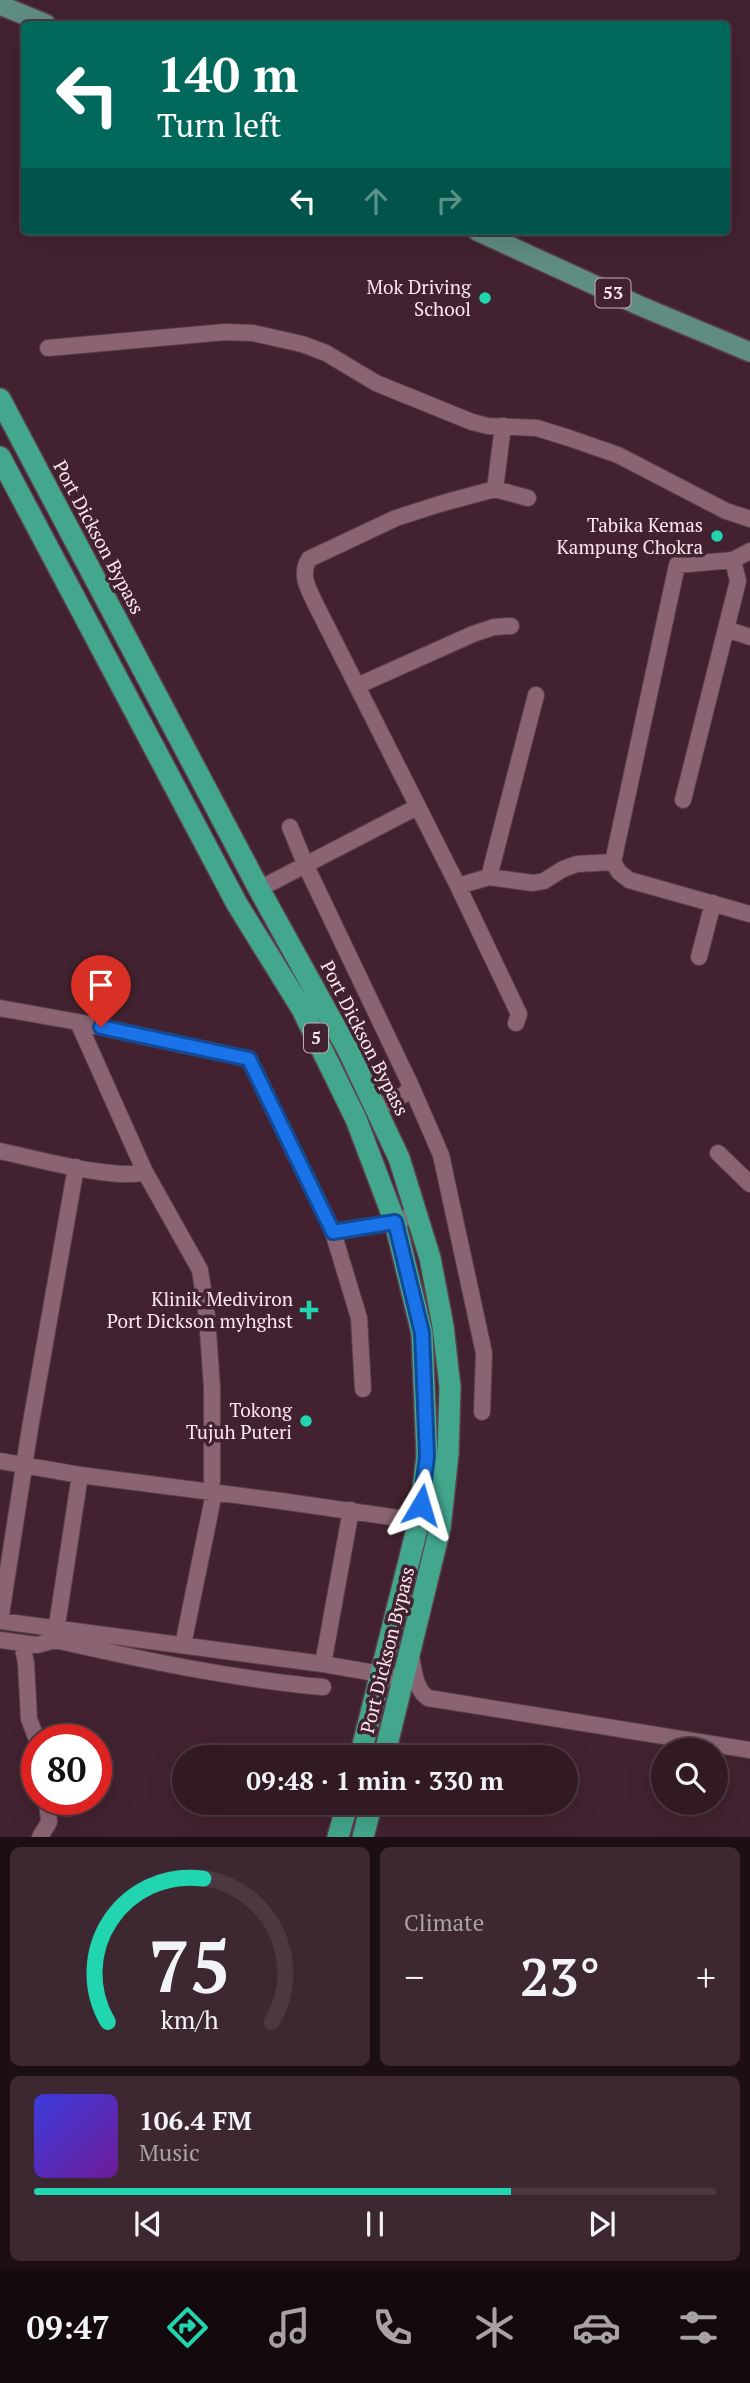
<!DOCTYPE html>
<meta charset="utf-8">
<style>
body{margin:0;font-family:"PT Serif",serif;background:#3d2731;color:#f1f3f6;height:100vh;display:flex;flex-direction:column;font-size:26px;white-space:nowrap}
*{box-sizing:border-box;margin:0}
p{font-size:23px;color:#a8a1a6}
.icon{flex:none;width:38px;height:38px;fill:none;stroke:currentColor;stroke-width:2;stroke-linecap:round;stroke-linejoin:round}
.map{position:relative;height:1837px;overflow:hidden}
.sheet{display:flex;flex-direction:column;gap:10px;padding:10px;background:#1c0e14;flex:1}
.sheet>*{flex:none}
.banner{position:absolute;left:21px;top:21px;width:709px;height:214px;border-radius:7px;box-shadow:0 7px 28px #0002,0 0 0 2px #4d3841;background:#00695c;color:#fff;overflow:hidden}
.controls{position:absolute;left:651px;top:1738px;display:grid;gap:14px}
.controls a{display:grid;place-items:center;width:77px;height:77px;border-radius:50%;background:#321a24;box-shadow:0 7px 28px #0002,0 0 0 2px #4d3841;font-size:35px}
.speed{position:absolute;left:21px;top:1724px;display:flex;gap:14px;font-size:35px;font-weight:700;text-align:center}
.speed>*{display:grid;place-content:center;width:91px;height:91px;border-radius:50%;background:#321a24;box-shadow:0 7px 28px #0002,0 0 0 2px #4d3841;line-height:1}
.speed .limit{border:10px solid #d22;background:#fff;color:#111}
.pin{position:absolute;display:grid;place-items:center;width:60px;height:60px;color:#fff;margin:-72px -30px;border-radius:50% 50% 50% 0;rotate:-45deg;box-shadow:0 0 7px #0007}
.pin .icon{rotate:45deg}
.me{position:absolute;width:77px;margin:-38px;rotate:7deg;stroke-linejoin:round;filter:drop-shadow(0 0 5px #0008)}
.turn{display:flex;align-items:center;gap:24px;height:147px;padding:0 21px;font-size:32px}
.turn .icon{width:91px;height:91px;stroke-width:2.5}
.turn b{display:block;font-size:49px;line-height:60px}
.lanes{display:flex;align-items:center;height:66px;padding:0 21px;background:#0003;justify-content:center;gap:35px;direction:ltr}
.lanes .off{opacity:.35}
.big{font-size:52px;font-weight:700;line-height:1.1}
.sheet .tile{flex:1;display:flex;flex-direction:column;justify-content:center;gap:10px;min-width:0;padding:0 24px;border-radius:10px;background:#3d2731}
.sheet .dial{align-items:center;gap:0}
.dial svg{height:182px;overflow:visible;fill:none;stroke:#4d3841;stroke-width:7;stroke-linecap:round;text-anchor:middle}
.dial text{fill:#f1f3f6;stroke:none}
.song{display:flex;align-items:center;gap:21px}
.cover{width:84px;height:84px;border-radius:10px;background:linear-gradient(135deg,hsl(240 70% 55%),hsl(280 70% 35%))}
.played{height:7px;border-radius:4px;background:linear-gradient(90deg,#20d5b0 70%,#4d3841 70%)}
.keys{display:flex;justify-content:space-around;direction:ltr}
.heat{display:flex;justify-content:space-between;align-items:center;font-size:38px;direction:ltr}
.sheet .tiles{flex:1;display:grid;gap:10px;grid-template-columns:1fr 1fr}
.tile:last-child{grid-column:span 2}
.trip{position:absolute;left:172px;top:1745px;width:406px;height:70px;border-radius:35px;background:#321a24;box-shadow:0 7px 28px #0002,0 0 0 2px #4d3841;font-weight:700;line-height:70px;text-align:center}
.menu{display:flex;height:112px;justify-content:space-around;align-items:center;background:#140a0e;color:#a8a1a6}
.menu .icon{width:49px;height:49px}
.menu .selected{color:#20d5b0}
.menu b{font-size:32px;color:#f1f3f6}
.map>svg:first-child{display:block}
</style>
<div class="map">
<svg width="750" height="1837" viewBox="0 0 750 1837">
<rect width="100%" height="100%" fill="#422230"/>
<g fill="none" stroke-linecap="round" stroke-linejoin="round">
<defs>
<path id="minor" d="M48 348 225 332 253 333 302 344 326 353 376 383 472 422 488 426 537 428 569 438 618 455 726 511 750 519
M495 489 503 426
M750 551 733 560 677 565 613 862 619 872 629 880 750 914
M726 629 750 637
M357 686 473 634 494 627 511 626
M683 800 738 581 733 560
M290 827 306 866 411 1086 441 1155 484 1353 482 1412
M489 877 536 695
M458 886 489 877 533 883 544 881 563 869 577 864 613 862
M259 889 417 807
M699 957 713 903
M0 1008 78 1022 145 1172 200 1270 207 1317 212 1388V1481
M78 1022 249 1059 333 1232 359 1318 363 1389
M516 1023 519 1014 458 886 316 605C309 590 299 575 309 559L396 518 443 503 495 489 528 498
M377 1108 405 1094 411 1086
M0 1151C34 1158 115 1181 145 1172
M718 1153 750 1184
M333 1232 395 1222 417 1213
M0 1461 80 1475 281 1501 419 1521
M0 1621 30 1428 76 1167
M0 1621 323 1664 392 1676
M55 1638 80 1475
M0 1640 37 1645 55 1640C143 1660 233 1679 323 1687
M22 1643 26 1663 29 1719 37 1740
M183 1645 214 1493
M411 1656C414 1671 415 1689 428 1698L750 1750
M323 1664 351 1510
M40 1837 49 1822 47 1799"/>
<path id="major" d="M0 5 46 24
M477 231 638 305 750 352"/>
<path id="highway" d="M0 399 259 889 348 1050 399 1158 430 1258 443 1326 450 1387 448 1454 440 1528 384 1757
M0 457 237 904 302 1009 356 1119 395 1222 422 1333 427 1456 419 1521 360 1757
M338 1837 348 1802
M363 1837 372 1802"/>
</defs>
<!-- minor casing -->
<use href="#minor" stroke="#5b3f4c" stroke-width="18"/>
<!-- major casing -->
<use href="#major" stroke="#5b3f4c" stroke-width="22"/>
<!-- highway casing -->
<use href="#highway" stroke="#5b3f4c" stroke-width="24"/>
<!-- minor -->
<use href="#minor" stroke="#8a6473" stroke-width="16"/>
<!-- major -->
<use href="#major" stroke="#5f8c83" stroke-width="19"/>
<!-- highway -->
<use href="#highway" stroke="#43a78e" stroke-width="21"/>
</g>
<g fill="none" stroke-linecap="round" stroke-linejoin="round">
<defs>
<path id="route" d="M101 1027 249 1059 333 1232 395 1222 422 1333 427 1456 421 1505"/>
</defs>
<!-- route casing -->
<use href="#route" stroke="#114b97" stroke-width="18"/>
<!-- route -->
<use href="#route" stroke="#1a73e8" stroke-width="12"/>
</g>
<!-- markers -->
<g fill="#20d5b0" stroke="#422230" stroke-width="2.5">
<circle cx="485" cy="298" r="7"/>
<circle cx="717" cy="536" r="7"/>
<path d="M305.5 1299.5h7v7h7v7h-7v7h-7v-7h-7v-7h7z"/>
<circle cx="306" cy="1421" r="7"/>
</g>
<g text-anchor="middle" stroke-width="7" stroke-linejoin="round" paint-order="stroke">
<!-- shield labels -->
<g fill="#422230" stroke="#c5acb6" stroke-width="2">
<rect x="595.5" y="278.5" width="35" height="29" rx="5"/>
<rect x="304" y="1023.5" width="24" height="29" rx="5"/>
</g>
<g font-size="18" font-weight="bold" fill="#fde7ef">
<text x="613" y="299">53</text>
<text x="316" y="1044">5</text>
</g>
<!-- poi labels -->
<g font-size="19" fill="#fde7ef" stroke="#422230" text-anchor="end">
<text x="471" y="294">Mok Driving<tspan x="471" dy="22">School</tspan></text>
<text x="703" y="532">Tabika Kemas<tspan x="703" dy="22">Kampung Chokra</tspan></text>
<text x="293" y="1306">Klinik Mediviron<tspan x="293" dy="22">Port Dickson myhghst</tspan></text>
<text x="292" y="1417">Tokong<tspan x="292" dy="22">Tujuh Puteri</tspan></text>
</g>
<!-- street labels -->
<g font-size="19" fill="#fde7ef" stroke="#422230">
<text transform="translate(99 537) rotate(62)" y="7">Port Dickson Bypass</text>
<text transform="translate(365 1038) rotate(63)" y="7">Port Dickson Bypass</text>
<text transform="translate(387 1650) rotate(-76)" y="7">Port Dickson Bypass</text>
</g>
</g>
</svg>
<div class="controls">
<a><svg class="icon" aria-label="search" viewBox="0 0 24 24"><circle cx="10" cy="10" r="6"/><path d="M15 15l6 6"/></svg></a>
</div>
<div class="speed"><div class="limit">80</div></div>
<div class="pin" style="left:101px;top:1027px;background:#d93025"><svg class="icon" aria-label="arrive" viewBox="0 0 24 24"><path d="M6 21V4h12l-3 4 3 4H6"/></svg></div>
<svg class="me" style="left:421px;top:1505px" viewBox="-20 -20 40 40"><path d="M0-17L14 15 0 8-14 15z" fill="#1a73e8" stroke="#fff" stroke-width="4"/></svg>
<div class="trip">09:48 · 1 min · 330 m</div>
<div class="banner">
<div class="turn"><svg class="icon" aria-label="left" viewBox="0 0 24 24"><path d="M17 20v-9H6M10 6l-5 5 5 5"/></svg><div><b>140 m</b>Turn left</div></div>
<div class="lanes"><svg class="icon" aria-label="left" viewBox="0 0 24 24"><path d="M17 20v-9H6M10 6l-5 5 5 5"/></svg><svg class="icon off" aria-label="ahead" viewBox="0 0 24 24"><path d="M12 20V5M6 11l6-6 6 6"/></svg><svg class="icon off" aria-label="right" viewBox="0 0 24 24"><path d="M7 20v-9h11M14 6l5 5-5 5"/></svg></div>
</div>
</div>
<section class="sheet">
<div class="tiles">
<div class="tile dial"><svg viewBox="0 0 100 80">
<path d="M14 69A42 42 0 1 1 86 69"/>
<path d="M14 69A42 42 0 0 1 56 6" stroke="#20d5b0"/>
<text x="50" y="56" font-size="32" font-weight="700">75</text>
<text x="50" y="72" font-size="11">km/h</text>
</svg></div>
<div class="tile"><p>Climate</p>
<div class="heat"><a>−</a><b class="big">23°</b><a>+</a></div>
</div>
<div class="tile">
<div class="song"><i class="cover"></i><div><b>106.4 FM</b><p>Music</p></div></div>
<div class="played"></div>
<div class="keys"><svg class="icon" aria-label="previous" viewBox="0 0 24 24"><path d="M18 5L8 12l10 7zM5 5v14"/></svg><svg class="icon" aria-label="pause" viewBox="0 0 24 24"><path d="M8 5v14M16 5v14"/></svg><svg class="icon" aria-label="next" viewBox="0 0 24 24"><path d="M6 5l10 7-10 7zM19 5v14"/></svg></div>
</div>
</div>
</section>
<nav class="menu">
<b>09:47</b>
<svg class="icon selected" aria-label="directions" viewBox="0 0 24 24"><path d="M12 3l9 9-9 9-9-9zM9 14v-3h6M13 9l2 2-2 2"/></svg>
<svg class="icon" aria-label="music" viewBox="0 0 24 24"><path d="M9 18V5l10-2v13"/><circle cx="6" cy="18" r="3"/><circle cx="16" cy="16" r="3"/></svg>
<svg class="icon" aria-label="phone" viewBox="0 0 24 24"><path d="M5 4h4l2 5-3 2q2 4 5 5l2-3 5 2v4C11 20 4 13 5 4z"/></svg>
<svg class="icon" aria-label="climate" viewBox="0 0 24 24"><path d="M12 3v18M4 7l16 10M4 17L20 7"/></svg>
<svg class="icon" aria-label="car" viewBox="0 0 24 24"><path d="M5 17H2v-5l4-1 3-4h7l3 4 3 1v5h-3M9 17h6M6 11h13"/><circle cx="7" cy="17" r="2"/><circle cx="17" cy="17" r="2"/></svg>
<svg class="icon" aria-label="filters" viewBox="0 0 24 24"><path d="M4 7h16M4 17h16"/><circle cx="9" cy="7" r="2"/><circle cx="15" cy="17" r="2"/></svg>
</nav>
